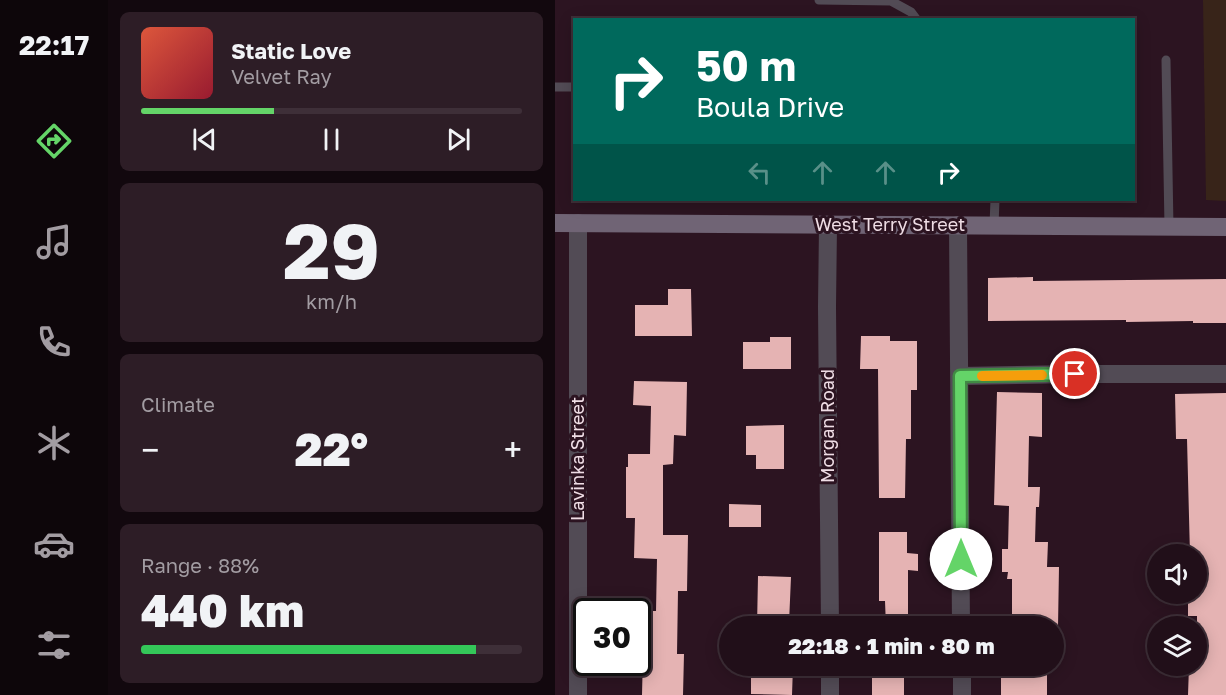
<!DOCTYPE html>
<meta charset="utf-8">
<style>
body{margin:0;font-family:"Golos Text",sans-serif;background:#2d1d26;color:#f1f3f6;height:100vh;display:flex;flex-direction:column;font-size:22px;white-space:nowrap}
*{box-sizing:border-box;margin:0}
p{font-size:20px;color:#a29ca2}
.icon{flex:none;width:33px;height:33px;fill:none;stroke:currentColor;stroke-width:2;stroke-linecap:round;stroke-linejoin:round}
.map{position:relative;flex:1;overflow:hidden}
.sheet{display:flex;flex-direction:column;gap:12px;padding:12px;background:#12080e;width:447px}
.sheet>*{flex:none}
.banner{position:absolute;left:18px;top:18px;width:562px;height:183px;border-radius:0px;box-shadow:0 3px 15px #0003,0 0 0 2px #3e2f38;background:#00695c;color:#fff;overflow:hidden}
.controls{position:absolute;left:592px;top:544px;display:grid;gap:12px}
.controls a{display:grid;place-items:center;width:60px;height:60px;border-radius:50%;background:#210f19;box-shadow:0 3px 15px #0003,0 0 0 2px #3e2f38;font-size:30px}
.speed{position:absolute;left:18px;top:598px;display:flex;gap:12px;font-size:30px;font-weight:700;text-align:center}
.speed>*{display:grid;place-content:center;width:78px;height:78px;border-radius:50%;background:#210f19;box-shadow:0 3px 15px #0003,0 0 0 2px #3e2f38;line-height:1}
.speed .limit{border:3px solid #111;border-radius:9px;background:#fff;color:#111}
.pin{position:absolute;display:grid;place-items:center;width:51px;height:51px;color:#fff;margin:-26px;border:3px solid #fff;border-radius:50%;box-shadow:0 2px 6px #0007}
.me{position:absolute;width:66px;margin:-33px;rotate:0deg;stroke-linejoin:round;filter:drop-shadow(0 0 4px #0008)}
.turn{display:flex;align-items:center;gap:21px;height:126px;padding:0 24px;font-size:27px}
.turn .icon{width:78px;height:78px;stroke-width:2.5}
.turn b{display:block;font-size:42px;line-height:51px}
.lanes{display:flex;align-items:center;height:57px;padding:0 24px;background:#0003;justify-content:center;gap:30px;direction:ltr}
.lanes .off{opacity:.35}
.big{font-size:45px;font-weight:800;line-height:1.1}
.sheet .widget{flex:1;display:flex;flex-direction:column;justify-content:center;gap:9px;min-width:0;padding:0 21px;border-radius:9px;background:#2d1d26}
.sheet .dial{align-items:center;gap:0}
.dial b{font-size:78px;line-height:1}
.song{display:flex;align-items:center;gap:18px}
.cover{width:72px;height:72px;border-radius:9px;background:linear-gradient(135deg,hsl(10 70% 55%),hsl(350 70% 35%))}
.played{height:6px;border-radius:3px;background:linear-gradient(90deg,#64d468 35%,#3e2f38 35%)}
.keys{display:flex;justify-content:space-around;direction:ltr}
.heat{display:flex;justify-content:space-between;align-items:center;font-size:33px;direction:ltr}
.charge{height:9px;border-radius:4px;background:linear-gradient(90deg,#34c759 88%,#3e2f38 0)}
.trip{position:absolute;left:164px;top:616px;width:345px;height:60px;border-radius:30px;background:#210f19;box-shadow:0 3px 15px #0003,0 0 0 2px #3e2f38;font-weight:800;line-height:60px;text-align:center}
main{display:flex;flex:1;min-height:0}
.tab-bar{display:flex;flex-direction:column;width:108px;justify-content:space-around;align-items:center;background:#0d060a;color:#a29ca2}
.tab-bar .icon{width:42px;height:42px}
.tab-bar .selected{color:#64d468}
.tab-bar b{font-size:27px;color:#f1f3f6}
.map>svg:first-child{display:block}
</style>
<main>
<nav class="tab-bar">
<b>22:17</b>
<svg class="icon selected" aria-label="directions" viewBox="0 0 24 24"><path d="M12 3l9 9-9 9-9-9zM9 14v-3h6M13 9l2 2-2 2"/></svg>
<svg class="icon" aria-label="music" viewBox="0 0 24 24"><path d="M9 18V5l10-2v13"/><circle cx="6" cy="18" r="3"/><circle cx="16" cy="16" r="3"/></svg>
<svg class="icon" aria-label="phone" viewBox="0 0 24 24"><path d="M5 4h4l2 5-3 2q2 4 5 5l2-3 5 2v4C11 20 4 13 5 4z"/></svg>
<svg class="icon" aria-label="climate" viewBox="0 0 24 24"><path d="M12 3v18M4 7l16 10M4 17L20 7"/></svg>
<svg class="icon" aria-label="car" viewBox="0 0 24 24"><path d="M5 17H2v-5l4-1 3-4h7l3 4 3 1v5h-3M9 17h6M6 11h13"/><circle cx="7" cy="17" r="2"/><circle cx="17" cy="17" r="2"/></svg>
<svg class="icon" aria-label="filters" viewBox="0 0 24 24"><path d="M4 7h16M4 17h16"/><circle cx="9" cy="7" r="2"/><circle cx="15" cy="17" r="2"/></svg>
</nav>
<section class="sheet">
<div class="widget">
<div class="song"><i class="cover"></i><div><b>Static Love</b><p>Velvet Ray</p></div></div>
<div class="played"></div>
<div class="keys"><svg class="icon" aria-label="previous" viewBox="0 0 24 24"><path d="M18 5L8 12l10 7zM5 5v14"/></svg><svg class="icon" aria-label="pause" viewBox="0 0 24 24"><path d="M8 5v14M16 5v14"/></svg><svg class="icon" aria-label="next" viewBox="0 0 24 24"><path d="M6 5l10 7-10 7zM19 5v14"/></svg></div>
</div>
<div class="widget dial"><b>29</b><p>km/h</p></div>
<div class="widget"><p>Climate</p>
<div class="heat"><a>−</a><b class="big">22°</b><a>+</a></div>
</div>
<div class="widget"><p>Range · 88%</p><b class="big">440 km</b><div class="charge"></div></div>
</section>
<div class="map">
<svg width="671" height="695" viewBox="0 0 671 695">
<rect width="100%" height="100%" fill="#2c1421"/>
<!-- green -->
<path fill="#382419" d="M648 0H671V201L651 200Z"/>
<!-- building -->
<path fill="#e5b3b3" d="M478 277V281L671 279V323H638V321L571 322V320L433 321V278Z
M113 289H136L137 336H80V305H113Z
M306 336H335V341H362V390H356V439H351L350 498H324L323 369H305Z
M215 337H236V369H188V342H215Z
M79 381 132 382 131 436 119 435 118 464 108 465V535H133L132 591H123L122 654H129L128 695H87L89 611H101L102 559 79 558 80 518H71V467H73V454H95L96 406 78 405Z
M442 392 487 393V437L474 436 473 487H485L484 507H481L480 542H493L492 567H504L503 627H457V579H452L453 572H447V549H453L454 506 439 505Z
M671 393V695H633L634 666H642V616H633V594H642V555H635L632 439H621L620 394Z
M229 425V469H201V455H191V426Z
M174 504 206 505V527H174Z
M324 532H352V553L363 554V571L353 570V627H331L330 601H324Z
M203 576 236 577 234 623 222 622 221 627H202Z
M206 666H238L237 695 196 694V667H206Z
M317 666H349V695H317Z
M446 666H483V675L492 674V695H446Z"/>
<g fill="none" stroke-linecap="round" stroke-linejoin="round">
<!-- lane -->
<path stroke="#524b55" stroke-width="9" d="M264 0 336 1 356 12 362 20
M611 60 614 227
M0 87H20
M439 225 440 200"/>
<!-- street -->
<path stroke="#524b55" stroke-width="18" d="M273 225 272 307 275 627
M403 225 406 627
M405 376 520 374H671
M275 666V695
M407 666V695
M23 695V223"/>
<!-- secondary -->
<path stroke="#706475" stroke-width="18" d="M0 223 671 227"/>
</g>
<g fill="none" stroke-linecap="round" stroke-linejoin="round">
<defs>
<path id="route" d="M406 559 405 376 520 374"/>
</defs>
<!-- route casing -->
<use href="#route" stroke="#418a44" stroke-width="15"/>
<!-- route -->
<use href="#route" stroke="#64d468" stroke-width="10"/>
<!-- slow -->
<path stroke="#f59e0b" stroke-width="10" d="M427 376 487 375"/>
</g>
<g text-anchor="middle" stroke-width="6" stroke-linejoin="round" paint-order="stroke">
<!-- street labels -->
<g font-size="18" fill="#efdde5" stroke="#2c1421">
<text x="335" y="231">West Terry Street</text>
<text transform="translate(273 426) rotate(-90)" y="6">Morgan Road</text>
<text transform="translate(23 459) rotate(-90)" y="6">Lavinka Street</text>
</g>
</g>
</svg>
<div class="controls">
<a><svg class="icon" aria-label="sound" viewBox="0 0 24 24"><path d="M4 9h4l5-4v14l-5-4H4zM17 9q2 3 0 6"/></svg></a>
<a><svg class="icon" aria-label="layers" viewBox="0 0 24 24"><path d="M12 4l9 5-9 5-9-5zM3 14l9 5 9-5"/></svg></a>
</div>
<div class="speed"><div class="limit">30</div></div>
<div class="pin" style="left:520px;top:374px;background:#d93025"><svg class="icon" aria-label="arrive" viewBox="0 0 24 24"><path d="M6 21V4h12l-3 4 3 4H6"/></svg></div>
<svg class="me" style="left:406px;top:559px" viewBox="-20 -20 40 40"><circle r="19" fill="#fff"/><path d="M0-13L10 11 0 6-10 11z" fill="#64d468"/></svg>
<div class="trip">22:18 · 1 min · 80 m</div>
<div class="banner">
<div class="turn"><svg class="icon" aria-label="right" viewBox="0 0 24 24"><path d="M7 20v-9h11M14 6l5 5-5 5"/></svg><div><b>50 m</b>Boula Drive</div></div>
<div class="lanes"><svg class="icon off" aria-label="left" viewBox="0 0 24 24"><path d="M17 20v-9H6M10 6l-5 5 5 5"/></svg><svg class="icon off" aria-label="ahead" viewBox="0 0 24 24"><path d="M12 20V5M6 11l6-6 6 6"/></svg><svg class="icon off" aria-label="ahead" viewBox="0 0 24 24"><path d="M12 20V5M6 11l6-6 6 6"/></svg><svg class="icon" aria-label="right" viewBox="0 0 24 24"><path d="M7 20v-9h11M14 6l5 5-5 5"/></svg></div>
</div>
</div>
</main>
